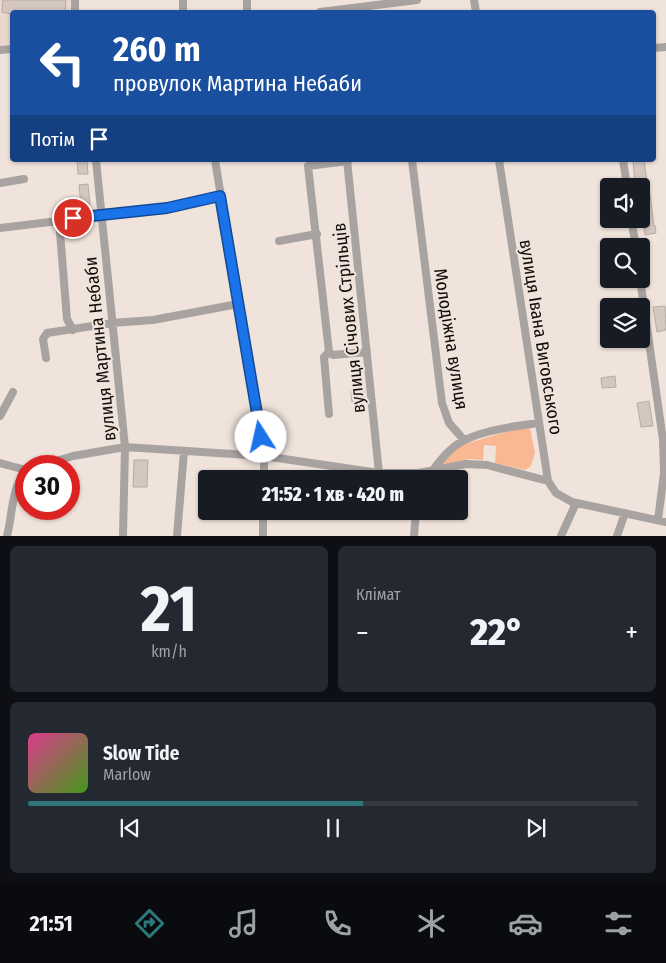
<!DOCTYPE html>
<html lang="uk">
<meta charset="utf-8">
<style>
body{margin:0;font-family:"Fira Sans Condensed",sans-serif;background:#242831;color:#f1f3f6;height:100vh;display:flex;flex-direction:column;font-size:19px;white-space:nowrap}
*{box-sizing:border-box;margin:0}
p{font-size:16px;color:#9ea1a6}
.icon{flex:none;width:28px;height:28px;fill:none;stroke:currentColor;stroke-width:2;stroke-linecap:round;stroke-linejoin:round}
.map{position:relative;height:536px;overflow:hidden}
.panel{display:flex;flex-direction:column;gap:10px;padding:10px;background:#0d0f14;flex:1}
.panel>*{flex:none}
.banner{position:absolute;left:10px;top:10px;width:646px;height:152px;border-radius:5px;box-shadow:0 1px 4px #0004;background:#1a4fa0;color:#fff;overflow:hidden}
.buttons{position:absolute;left:600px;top:178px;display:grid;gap:10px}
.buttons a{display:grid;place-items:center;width:50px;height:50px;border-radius:5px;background:#171b24;box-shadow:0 1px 4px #0004;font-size:25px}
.speed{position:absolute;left:15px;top:455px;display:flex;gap:10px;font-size:25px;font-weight:700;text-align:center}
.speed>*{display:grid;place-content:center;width:65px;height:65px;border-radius:50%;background:#171b24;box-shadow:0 1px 4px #0004;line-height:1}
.speed .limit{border:8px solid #d22;background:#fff;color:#111}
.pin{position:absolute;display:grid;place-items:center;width:42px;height:42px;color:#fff;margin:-21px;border:2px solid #fff;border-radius:50%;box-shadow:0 1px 5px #0007}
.me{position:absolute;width:55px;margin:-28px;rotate:350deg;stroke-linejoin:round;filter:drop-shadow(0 0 4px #0008)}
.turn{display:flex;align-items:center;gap:18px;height:105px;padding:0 20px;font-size:22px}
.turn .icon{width:65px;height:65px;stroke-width:2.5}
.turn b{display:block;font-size:35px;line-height:42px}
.then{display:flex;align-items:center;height:48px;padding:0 20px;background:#0003;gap:10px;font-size:19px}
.big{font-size:38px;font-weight:800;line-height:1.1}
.panel .widget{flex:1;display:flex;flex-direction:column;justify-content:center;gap:8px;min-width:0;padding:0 18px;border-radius:8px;background:#242831}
.panel .dial{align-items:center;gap:0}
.dial b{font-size:65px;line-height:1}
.song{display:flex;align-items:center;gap:15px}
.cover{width:60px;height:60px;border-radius:8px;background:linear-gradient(135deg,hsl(330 70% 55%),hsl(100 70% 35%))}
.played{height:5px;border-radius:2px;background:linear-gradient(90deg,#2e787c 55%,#363941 55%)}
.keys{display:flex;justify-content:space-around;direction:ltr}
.heat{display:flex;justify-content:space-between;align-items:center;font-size:28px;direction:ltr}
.panel .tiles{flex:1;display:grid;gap:10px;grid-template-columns:1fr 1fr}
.widget:last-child{grid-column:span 2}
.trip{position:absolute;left:198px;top:470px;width:270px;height:50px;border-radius:5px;background:#171b24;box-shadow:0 1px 4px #0004;font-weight:800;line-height:50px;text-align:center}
.tabs{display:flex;height:80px;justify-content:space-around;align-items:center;background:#090b0e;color:#9ea1a6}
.tabs .icon{width:35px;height:35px}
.tabs .current{color:#2e787c}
.tabs b{font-size:22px;color:#f1f3f6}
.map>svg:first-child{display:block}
</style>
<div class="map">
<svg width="666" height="536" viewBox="0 0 666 536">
<rect width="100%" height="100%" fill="#f0e3db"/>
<!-- built -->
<path fill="#ead6ca" d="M0 0H71L70 12H12V45L0 46Z"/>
<!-- green -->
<path fill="#fab892" d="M530 428 535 453 531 466 525 470 495 463 496 446 484 445 483 460 470 459 440 466 459 446 512 430Z"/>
<!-- building -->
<path fill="#d4c7c0" stroke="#b7aba4" d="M3 0H66L65 12H30L12 14 2 12Z
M77 160H87L88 174H78Z
M633 160H644L647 182 635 184Z
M88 184 90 205 81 206 79 185Z
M650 194 654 226 655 225 656 233 645 235 643 219H641V195Z
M665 306 666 330 657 332 653 307Z
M615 376 616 387 602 388 601 378Z
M351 391H364V402H352Z
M649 401 653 426 641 427 637 403Z
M134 460H148L147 487H133Z"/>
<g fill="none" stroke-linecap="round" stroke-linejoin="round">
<!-- minor -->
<path stroke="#a8a3a0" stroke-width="8" d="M247 0V12
M474 0 476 12
M75 12V0
M183 12V0
M320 12 417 0
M654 48 666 47
M0 50 12 49
M96 160 125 447 123 536
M215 160 264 456V479
M347 160 379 473
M412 160 442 403 449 423 464 440
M499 160 548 481 556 493 572 502 666 522
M623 160 627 186
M348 161 308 166 329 352 333 355 367 352
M0 183 24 179
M631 219 636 246
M59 220 67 319 73 330
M0 228 167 208 220 196
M279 241 317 234
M640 279 663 440 664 473 658 520
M46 358 43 339 47 333 112 323 153 320 238 304
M329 414 324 357 329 352
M0 416 13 392
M0 463 26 470
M39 466 73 456 125 447 264 456 379 473H419L466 464 487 465 548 481
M433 470C441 459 453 445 465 440 485 430 516 426 539 423
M7 536C13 512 11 491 25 471
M177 536 184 451
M263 536V511
M414 536 416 511
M561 536 576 503
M617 536 625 513"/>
</g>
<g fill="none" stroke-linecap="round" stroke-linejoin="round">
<defs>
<path id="route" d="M73 218 167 208 220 196 261 437"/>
</defs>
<!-- route casing -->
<use href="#route" stroke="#114b97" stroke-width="12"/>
<!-- route -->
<use href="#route" stroke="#1a73e8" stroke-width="9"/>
</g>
<g text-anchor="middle" stroke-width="4" stroke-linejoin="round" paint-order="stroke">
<!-- street labels -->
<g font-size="18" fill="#100c09" stroke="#f0e3db">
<text transform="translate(349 318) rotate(-96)" y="6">вулиця Січових Стрільців</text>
<text transform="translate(541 337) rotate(81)" y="6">вулиця Івана Виговського</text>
<text transform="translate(451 339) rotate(81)" y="6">Молодіжна вулиця</text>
<text transform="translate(100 349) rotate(-96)" y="6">вулиця Мартина Небаби</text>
</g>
</g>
</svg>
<div class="buttons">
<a><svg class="icon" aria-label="sound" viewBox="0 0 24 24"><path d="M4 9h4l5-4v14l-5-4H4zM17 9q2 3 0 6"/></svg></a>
<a><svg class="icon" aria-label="search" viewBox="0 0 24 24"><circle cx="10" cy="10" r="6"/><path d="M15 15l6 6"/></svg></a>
<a><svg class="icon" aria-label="layers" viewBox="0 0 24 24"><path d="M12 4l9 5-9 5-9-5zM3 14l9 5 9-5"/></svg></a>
</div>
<div class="speed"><div class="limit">30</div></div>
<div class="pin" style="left:73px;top:218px;background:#d93025"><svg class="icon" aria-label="arrive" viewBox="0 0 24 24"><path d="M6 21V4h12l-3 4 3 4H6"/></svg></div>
<svg class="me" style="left:261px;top:437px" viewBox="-20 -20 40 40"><circle r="19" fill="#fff"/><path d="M0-13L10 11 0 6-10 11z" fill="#1a73e8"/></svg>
<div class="trip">21:52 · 1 хв · 420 m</div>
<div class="banner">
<div class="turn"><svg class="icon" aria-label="left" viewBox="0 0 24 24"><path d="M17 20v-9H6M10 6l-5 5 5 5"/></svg><div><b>260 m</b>провулок Мартина Небаби</div></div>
<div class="then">Потім<svg class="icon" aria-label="arrive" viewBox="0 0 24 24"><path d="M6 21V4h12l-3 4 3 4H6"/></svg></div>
</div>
</div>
<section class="panel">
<div class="tiles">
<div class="widget dial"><b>21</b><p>km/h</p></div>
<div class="widget"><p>Клімат</p>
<div class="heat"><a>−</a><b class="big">22°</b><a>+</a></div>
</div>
<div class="widget">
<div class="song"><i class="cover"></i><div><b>Slow Tide</b><p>Marlow</p></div></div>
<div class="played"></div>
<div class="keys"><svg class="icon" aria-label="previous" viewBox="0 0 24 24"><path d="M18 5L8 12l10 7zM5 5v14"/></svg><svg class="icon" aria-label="pause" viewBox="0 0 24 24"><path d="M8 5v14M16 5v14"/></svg><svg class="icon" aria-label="next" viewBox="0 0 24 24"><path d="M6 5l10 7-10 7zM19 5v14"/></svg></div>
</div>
</div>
</section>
<nav class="tabs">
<b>21:51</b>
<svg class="icon current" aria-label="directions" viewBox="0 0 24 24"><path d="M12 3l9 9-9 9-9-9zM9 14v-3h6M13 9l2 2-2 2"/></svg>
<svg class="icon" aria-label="music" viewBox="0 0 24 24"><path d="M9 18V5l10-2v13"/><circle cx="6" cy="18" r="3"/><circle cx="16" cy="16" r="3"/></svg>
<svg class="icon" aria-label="phone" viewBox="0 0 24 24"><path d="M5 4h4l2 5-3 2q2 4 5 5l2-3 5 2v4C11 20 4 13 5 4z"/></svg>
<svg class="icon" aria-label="climate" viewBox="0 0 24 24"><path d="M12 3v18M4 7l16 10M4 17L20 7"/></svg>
<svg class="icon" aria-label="car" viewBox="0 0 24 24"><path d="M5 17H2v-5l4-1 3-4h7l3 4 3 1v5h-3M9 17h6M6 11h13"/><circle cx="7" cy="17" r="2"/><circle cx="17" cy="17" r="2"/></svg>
<svg class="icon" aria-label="filters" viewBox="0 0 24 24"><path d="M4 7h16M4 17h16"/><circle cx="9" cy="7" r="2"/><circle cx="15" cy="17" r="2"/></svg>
</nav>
